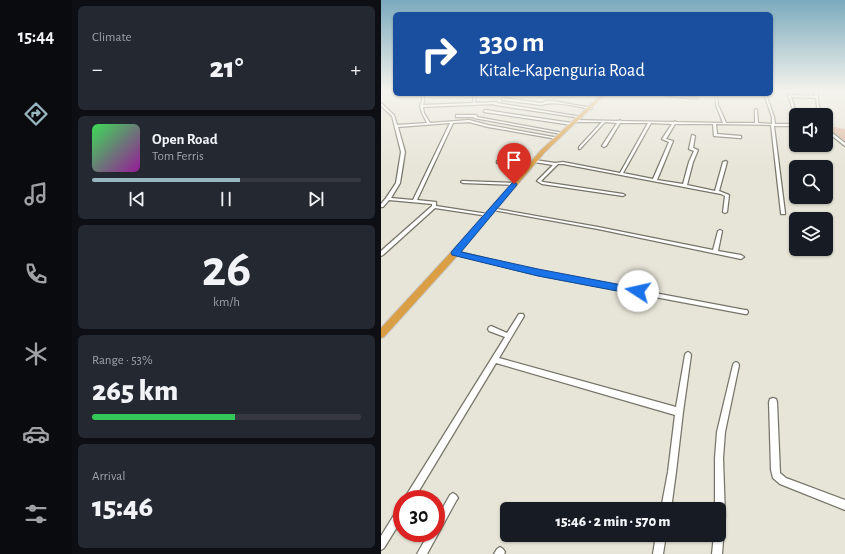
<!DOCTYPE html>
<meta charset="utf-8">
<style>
body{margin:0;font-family:"Alegreya Sans",sans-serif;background:#242831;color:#f1f3f6;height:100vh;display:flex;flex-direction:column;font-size:15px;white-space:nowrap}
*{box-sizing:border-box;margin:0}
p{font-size:13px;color:#9ea1a6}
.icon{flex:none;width:22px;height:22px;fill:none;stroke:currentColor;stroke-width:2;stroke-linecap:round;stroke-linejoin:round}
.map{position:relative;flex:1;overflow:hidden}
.details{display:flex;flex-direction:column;gap:6px;padding:6px;background:#0d0f14;width:309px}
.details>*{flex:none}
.guide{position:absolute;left:12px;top:12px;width:380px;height:84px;border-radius:6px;box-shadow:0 1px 3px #0004;background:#1a4fa0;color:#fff;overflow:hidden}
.tools{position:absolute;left:408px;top:108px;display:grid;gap:8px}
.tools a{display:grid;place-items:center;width:44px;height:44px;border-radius:6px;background:#171b24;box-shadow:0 1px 3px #0004;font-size:20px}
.speed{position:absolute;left:12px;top:490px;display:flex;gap:8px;font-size:20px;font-weight:700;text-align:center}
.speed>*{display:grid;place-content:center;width:52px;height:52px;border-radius:50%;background:#171b24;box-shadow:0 1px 3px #0004;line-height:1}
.speed .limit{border:6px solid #d22;background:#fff;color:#111}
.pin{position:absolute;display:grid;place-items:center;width:34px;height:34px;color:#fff;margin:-41px -17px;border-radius:50% 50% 50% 0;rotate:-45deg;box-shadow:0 0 4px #0007}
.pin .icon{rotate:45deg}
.me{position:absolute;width:44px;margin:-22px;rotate:280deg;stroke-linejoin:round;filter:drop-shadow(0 0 3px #0008)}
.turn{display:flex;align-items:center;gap:14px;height:84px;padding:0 20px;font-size:18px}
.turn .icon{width:52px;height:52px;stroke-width:2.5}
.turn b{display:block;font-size:28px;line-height:34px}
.big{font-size:30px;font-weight:800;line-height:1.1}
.details .widget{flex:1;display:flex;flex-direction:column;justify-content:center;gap:6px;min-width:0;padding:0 14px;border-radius:6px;background:#242831}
.details .dial{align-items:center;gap:0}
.dial b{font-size:52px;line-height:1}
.song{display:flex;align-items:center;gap:12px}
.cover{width:48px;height:48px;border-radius:6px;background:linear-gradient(135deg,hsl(130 70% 55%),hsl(300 70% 35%))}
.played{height:4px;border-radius:2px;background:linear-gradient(90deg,#98b6c0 55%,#363941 55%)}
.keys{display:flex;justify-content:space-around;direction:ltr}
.heat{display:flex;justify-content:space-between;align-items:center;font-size:22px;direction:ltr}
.charge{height:6px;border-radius:3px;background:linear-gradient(90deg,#34c759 53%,#363941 0)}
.trip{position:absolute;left:119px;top:502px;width:226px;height:40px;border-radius:6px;background:#171b24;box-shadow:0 1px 3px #0004;font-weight:800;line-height:40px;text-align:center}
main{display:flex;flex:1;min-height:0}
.tabs{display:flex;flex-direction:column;width:72px;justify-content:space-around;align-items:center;background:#090b0e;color:#9ea1a6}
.tabs .icon{width:28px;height:28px}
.tabs .current{color:#98b6c0}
.tabs b{font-size:18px;color:#f1f3f6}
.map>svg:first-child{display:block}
</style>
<main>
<nav class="tabs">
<b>15:44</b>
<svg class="icon current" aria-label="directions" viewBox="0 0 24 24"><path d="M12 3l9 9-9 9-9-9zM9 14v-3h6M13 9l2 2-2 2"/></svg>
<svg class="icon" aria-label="music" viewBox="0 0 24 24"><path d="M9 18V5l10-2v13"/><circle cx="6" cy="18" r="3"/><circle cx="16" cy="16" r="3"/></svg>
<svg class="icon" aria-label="phone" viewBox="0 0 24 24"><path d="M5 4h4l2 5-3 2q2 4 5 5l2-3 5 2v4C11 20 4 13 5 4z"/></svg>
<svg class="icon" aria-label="climate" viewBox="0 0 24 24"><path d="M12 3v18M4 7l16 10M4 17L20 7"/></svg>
<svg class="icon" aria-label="car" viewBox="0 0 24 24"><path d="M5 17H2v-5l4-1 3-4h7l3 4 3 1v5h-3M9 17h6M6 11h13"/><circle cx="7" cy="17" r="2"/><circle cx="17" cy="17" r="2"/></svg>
<svg class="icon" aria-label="filters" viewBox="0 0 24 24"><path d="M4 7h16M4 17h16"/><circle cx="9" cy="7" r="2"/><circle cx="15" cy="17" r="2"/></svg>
</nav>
<section class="details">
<div class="widget"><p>Climate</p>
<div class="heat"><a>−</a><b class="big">21°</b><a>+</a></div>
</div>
<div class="widget">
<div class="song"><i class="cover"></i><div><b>Open Road</b><p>Tom Ferris</p></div></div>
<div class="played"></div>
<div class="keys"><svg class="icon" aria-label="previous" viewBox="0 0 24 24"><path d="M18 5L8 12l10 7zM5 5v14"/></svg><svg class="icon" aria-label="pause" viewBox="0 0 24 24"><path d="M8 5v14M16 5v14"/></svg><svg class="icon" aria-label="next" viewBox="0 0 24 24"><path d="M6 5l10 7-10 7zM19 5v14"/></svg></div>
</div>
<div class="widget dial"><b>26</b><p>km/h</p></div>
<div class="widget"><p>Range · 53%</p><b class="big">265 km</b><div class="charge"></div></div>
<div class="widget"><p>Arrival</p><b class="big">15:46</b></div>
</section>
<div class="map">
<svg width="464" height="554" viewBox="0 0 464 554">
<rect width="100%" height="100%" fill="#e7e5d8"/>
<!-- green -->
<path fill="#dfb8a3" d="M445 123 454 124 448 126 464 129V141L445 128Z"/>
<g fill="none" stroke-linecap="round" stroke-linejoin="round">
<defs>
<path id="minor" d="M434 90H436L439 115H437L435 98 410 97 416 115 414 116 407 95 434 96Z
M41 94H43V101L42 105 92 103 93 94H95L94 103 115 102 116 103 201 117 200 118 114 105 113 104 42 107 43 113 49 123 88 120 107 125 178 138 176 139 107 127 88 122 72 123 36 200 55 202V206L107 214 109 215 107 216 54 208 2 255 0 256V251L51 206V204L8 200 2 207H0V204L5 198 15 183 20 152 11 116 0 106V103L13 115 16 125 46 123 41 113 39 106 41 101ZM69 123 32 200 10 198 19 183 24 152 17 127Z
M272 94H281L317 98 316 99Z
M334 94H336L337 105 345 123H374V110L375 109 376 110 377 123 391 124V117L383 94H385L393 117 394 124H415V126H393L404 213V214H400V213L390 125 335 124 336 134 360 136V138H359L333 136 332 124H294L285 139 292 141 276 180 302 184 308 162 313 151 308 149 311 135 314 136 312 148 317 150 312 162 306 185 334 191 342 162 345 161 346 162 338 191 348 195 346 212 344 213 342 212 344 196 340 194 182 164H177L160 181 162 182 242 194 244 195 242 196 161 184 156 181 172 165 153 162V160H154L174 163 182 162 239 173 267 123H239L225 146 223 147 221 146 236 123 224 122 199 149H198V147L221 122H194V120L238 121 239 120 240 121 293 122 294 121 295 122 342 123 335 105ZM270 123 291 124 281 139 288 142 272 179 242 173Z
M122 98 161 103 165 101H172L211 108 210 109C197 107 172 100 161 105L121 100Z
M104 110 191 123 193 124 191 125 103 112V111Z
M76 115H95L96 116V117L183 133 181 134 93 118 92 117H75V115Z
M445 128 464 143V146L445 131Z
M116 161 152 162 154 163 152 164 117 163H116Z
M81 181 133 183 135 184 133 185 82 183 80 182Z
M110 208 217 227 332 250 337 231 339 230 341 231 337 251 360 255 363 257 360 259 217 229 112 210H110Z
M74 251 157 271 364 310H366L367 312 366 314H364L157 275 72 254 71 253Z
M138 314H142L143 316 118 358 295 407 304 355 305 353 307 352 309 353 310 355 302 412 295 472 290 509H280L287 472 294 415 115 363 33 499H23L124 337 108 331 107 329 108 327 110 326 126 333Z
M355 362 357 363 358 365 344 432 342 458 344 516 341 554H331L333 535H338V509H334V458L336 432 352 365 353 363Z
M392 398 395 399 396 402 399 473 405 478 464 500V510L399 484 392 478 390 470 388 402 389 399Z
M72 493 75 495 77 498 75 501 46 554H36L48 533H55V520L69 495Z
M21 505V519L3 548 0 550V536L18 507Z
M275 535H285L282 554H272Z
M119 547 122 549 124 552 123 554H113L116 549Z"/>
<path id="highway" d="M221 94H225L164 152 77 255 3 337 0 338V328L71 251 160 150Z"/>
</defs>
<!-- minor casing -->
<use href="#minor" stroke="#777569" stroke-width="2.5"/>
<!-- highway casing -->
<use href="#highway" stroke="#c5c5c4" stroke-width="2"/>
<!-- minor -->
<use href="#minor" fill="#fff" fill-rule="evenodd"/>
<!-- highway -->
<use href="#highway" fill="#da9f45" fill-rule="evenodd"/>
</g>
<!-- sky -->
<linearGradient id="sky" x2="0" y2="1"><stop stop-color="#7baabd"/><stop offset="0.54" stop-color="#f4f3ed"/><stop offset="1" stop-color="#f4f3ed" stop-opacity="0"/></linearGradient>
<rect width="464" height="168" fill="url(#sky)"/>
<!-- route -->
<path fill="#1a73e8" stroke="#114b97" d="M133 182 136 184 135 186 80 252 157 269 257 288 260 289 262 291 260 294 257 295 157 276 71 255 70 253 71 251 131 183Z"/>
</svg>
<div class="tools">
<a><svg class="icon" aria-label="sound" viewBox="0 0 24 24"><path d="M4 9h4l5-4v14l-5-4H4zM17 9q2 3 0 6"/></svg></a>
<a><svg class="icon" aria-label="search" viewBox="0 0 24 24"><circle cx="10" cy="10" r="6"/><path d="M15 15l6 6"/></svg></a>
<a><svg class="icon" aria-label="layers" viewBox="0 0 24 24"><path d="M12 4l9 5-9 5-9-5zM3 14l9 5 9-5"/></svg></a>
</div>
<div class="speed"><div class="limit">30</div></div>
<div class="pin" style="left:133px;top:184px;background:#d93025"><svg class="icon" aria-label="arrive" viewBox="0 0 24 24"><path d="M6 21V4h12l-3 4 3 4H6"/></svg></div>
<svg class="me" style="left:257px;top:291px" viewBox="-20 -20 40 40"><circle r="19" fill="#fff"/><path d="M0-13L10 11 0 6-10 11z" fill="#1a73e8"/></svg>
<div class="trip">15:46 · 2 min · 570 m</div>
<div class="guide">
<div class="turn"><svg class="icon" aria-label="right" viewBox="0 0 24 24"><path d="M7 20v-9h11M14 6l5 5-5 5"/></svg><div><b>330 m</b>Kitale-Kapenguria Road</div></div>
</div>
</div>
</main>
